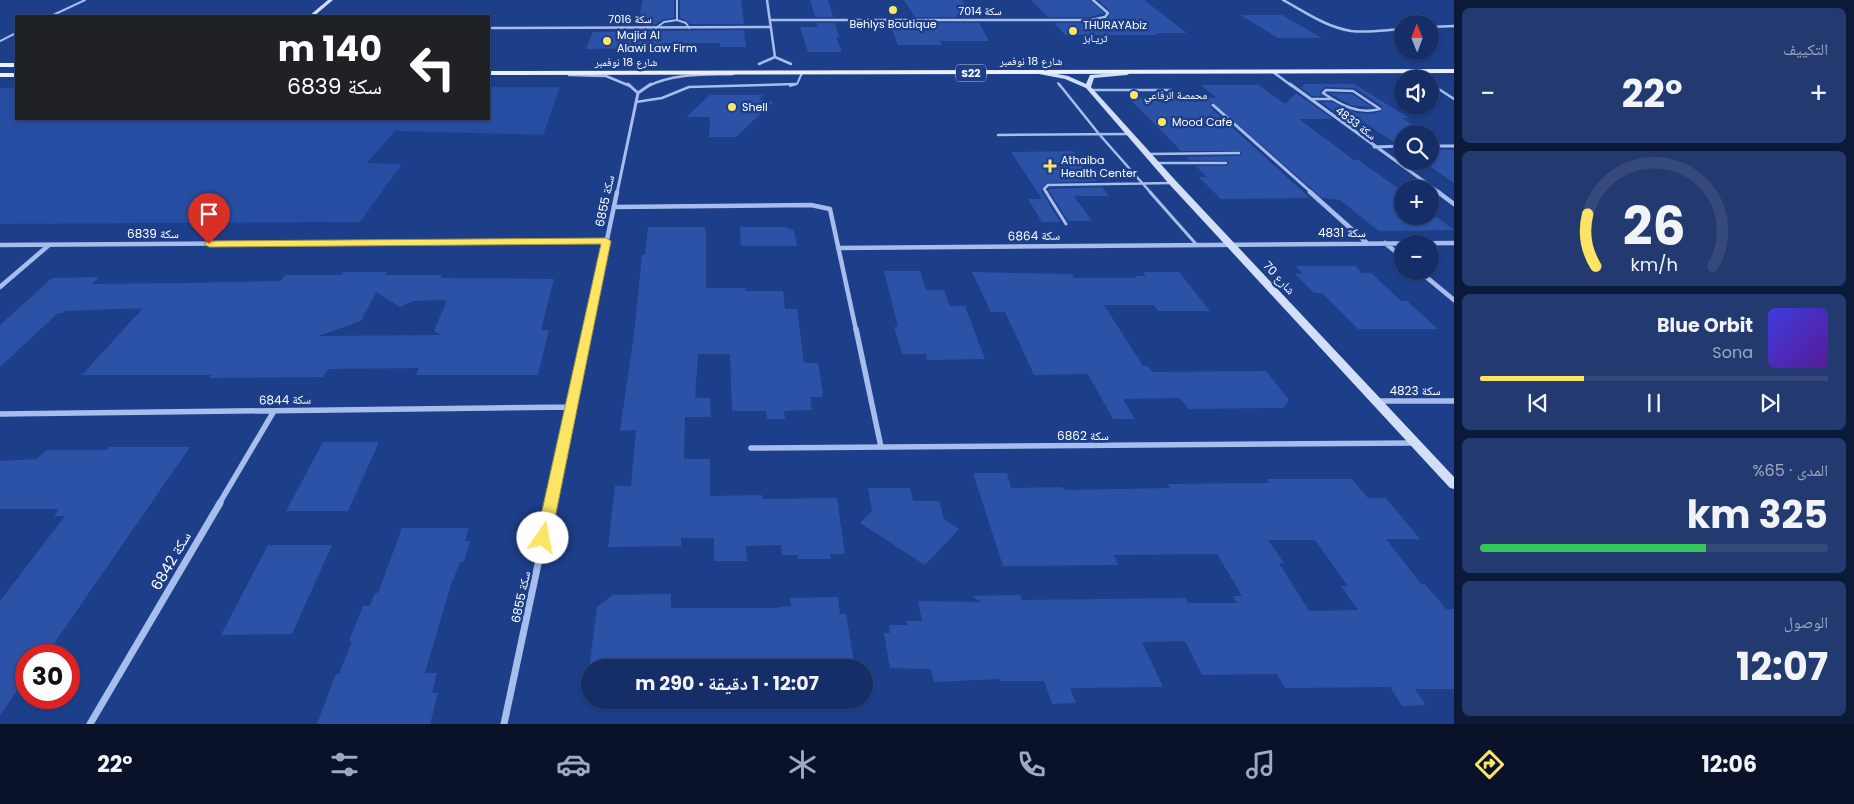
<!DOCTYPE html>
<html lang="ar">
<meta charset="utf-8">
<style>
body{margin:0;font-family:Poppins,"Noto Naskh Arabic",sans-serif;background:#233a70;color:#f1f3f6;direction:rtl;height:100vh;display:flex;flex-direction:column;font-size:19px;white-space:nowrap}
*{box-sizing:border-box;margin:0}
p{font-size:16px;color:#9ea8c0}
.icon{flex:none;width:28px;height:28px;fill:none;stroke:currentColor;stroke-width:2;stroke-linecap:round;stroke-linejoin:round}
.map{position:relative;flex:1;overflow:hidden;direction:ltr}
.drawer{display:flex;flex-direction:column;gap:8px;padding:8px;background:#0c1939;width:400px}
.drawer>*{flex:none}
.banner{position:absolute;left:15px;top:15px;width:475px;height:105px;border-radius:0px;box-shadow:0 1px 4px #0004,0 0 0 1px #354a7b;direction:rtl;background:#202124;color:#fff;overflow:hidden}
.needle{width:32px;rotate:359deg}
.tools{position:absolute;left:1394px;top:15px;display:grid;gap:10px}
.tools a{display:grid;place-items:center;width:45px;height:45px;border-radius:50%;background:#162e67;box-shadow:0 1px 4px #0004,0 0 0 1px #354a7b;font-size:25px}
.speed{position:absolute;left:15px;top:644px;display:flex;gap:10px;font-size:25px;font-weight:700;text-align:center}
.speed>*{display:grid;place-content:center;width:65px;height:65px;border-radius:50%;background:#162e67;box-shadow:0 1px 4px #0004,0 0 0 1px #354a7b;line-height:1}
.speed .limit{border:8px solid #d22;background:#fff;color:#111}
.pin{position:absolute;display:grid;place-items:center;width:42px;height:42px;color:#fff;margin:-51px -21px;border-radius:50% 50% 50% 0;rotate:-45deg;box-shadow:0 0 5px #0007}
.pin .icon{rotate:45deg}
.me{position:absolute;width:55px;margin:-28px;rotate:12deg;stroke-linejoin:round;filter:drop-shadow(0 0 4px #0008)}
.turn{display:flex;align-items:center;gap:18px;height:105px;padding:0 25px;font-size:22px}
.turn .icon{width:65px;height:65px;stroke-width:2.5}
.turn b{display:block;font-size:35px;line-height:42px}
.big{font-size:38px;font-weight:700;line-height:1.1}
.drawer .card{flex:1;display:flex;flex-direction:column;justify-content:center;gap:8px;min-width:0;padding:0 18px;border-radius:8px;background:#233a70}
.drawer .dial{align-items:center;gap:0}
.dial svg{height:130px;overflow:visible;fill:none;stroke:#354a7b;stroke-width:7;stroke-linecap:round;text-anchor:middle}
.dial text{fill:#f1f3f6;stroke:none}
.song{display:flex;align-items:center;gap:15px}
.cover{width:60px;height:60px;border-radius:8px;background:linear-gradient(135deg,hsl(240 70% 55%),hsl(270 70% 35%))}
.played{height:5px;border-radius:2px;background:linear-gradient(90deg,#fce465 30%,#354a7b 30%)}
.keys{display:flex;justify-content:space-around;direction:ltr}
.heat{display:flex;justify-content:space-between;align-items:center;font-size:28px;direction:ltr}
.charge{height:8px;border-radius:4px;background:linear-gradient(90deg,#34c759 65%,#354a7b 0)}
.trip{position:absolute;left:581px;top:659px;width:292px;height:50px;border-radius:25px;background:#162e67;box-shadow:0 1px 4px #0004,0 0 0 1px #354a7b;font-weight:700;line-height:50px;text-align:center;direction:rtl}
.tabs{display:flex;height:80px;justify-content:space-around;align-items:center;background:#091229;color:#9ea8c0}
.tabs .icon{width:35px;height:35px}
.tabs .active{color:#fce465}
.tabs b{font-size:22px;color:#f1f3f6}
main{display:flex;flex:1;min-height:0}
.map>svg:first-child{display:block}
</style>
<main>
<section class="drawer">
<div class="card"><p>التكييف</p>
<div class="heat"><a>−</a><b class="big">22°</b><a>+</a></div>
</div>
<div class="card dial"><svg viewBox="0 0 100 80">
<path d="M14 69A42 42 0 1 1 86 69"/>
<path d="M14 69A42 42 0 0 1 9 37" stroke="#fce465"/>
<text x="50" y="56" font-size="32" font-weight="700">26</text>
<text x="50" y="72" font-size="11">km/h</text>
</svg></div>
<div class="card">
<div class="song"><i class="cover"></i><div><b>Blue Orbit</b><p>Sona</p></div></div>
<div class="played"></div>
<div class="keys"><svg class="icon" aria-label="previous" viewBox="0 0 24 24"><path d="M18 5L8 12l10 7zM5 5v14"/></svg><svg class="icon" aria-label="pause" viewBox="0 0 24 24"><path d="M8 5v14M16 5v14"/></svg><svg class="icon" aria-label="next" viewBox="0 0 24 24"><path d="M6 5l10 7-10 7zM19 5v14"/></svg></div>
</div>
<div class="card"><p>المدى · 65%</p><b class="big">325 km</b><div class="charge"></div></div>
<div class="card"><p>الوصول</p><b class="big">12:07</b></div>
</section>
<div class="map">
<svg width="1454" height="724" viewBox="0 0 1454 724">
<rect width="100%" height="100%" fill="#1d3e89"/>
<!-- green -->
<path fill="#264da2" d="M489 87H560L543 135 395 131 367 163 402 164 360 222 0 224V88H16V119H489Z"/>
<!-- building -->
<path fill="#2c52a7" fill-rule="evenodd" d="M643 0H674V18L663 19 656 24H638Z
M680 0H741L744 24H690L687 21 680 18Z
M810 0H828L833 17H815Z
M904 0H962L974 17H915Z
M1031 0H1090L1104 13 1091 17H1048Z
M1098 0H1144L1187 33H1156L1159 35H1065L1054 23H1091L1106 20 1111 12Z
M1240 15H1282L1322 38H1278Z
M817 23H835L839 37H836L842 52H808L800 27H818Z
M919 23H979L989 41H940L942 45H898L891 27H922Z
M744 30 746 47H720V43H664L663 48 586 49 593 32Z
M1305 84H1354L1409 118H1402L1428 134H1402V143H1395L1359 119H1344L1321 102H1332L1357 113 1372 114 1382 111V106L1355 88 1325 87 1320 92 1322 96H1312L1301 88Z
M1201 85H1259L1285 104 1296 93 1333 119H1299L1354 160H1358L1402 191V216H1430V212L1454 230 1379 231 1340 200 1322 198 1212 102 1210 104 1211 108 1310 198 1221 199 1199 177H1207L1196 166H1226L1229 164 1228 161 1190 160 1187 157 1239 156 1242 154 1241 151H1181L1129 98H1217Z
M1329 93 1352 94 1372 107 1351 105Z
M710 95H763L759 99 773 102 736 137H709L710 117H686Z
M1430 149 1454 150V183L1422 161H1430Z
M1073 151 1097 181 1046 183 1041 190 1060 222H1042L1028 199H1042L1011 152Z
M1102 187 1109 196H1074L1092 221H1068L1048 189Z
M648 227H705V231H706V288H745V291H783L785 309H797L804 363H818L823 392 822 397H810L812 410 784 411 785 419H767L766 411H732L730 354H698L695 398H710L711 417H685L684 459H710V496L762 495V499L837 498 845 554H830L831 559H798V555H782L781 545 746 546 747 561H714V538H681V546L608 547 615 486H631L636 430 620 431 634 334 642 255H645Z
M740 227H785L794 231 797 246H741Z
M1296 266H1355L1362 273H1371L1401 301H1407L1438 329H1358L1322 293H1314L1295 274H1303Z
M884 271H920L926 290H944L950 306H965L985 359 927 360 926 354H902L894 327H898Z
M343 272H387L385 275H442L440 278 554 279 541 330H549L538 375H416L419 368 328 369 323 377 209 378 211 375H82L143 308 65 311 63 313H58L0 367V325L52 278 99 277 92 284 189 283 281 281 285 275H342ZM376 292 400 307 413 301 447 300 434 331 441 335 318 336 361 321Z
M972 272 1072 274 1074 278H1136L1135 276H1146L1143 272H1179L1210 311H1158L1153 305H1104L1143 366H1148L1152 372 1266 371 1289 400 1283 408 1188 409 1180 398 1123 399 1135 419H1113L1088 374 1034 375 1005 312H991Z
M323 442H379L348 511H286Z
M109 447H190L46 655H26V684L21 691H17L0 715V601L65 516H54L59 509H0V461L37 459 46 450H106Z
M973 473H1007L1011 488 1061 487 1066 490 1170 488 1167 484 1269 483 1267 479H1352L1368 498H1386L1420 539H1386L1421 584H1425L1446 609H1454V689H1415L1426 705 1402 706 1390 687 1285 688 1277 674 1202 675 1185 641 1142 642 1163 687 1070 688 1076 703 1052 704 1044 681H1000L999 679 934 682 931 669 890 668 884 633H890L889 625H907L906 621H922L918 601 981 602 972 596 1020 595 1022 600 1186 598 1188 603H1237L1233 596H1242L1217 554 1114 555 1118 565 1003 566ZM1268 540H1315L1348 586H1341L1358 610 1309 611 1279 563H1284Z
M868 488H910L913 501H939L944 519 959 529 925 565 860 523 872 511Z
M402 528H469L465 541H470L464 562H460L454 578H453L425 673H437L432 693H438L430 724H317L336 674H339L352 641H349L363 606H370L375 593H378Z
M268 545H332L292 634 221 635Z
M671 594V608H778V607L791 606 790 598 838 597 840 614H846L855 668H590V697L586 693 597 607 613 595Z
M593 700H700V706L603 709Z"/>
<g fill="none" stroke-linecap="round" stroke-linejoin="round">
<!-- lane-far2 -->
<path stroke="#a7bdec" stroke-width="2" d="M677 0V20L686 23 689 28
M51 16 85 0
M656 28 664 22 677 20
M0 41 16 33
M1409 71 1421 79
M1058 83 1060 86
M1430 84 1433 86
M790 86 797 84 802 73"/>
<!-- lane-far1 -->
<path stroke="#a7bdec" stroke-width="2.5" d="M1059 84 1099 134 1151 193
M1431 84 1454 99
M1091 90H1171
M1326 90 1353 91 1380 109C1358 115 1341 105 1323 93Z
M1310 99H1332
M636 102 662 98 689 87 795 84
M998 135 1128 134
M1148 154 1239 153
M1155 163H1226
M1047 193 1044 189 1048 185 1173 183"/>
<!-- lane -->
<path stroke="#a7bdec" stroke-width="3" d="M1046 192 1066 224
M1150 192 1196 244"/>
<!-- street-far4 -->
<path stroke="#a7bdec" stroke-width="2.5" d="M767 0 775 57
M1283 0C1305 12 1326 27 1351 31 1368 33 1385 30 1402 29
M770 20H1091L1105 17 1108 13 1093 0
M1430 27 1454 26
M489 28 771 27
M775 57 791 64
M759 64 775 57
M1273 72 1292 86
M569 75 606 76 630 86
M648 86C675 73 704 75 733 74"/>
<!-- street-far3 -->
<path stroke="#a7bdec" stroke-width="3" d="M628 84 638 93
M1290 84 1440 193
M1213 105 1312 193
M1430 146H1454
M1374 147 1402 146
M617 193 638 93 651 84"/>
<!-- street-far2 -->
<path stroke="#a7bdec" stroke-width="4.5" d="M1310 192 1367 243
M1438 192 1454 204
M614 207 811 205 830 209 856 330
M1385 243 1402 257
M0 245 606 241
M838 248 1454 243
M1419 271 1454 300
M0 287 49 245
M588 330 617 192"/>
<!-- street-far1 -->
<path stroke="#a7bdec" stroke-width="5.5" d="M856 329 881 447
M1377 401H1454
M0 414 571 407
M751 448 1415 443
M219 504 274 411
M551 504 588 329"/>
<!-- street -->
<path stroke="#a7bdec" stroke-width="7" d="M90 724 220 503
M504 724 551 503"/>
<!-- secondary -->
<path fill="#d3def9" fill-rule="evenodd" d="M328 0H333L314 16H309Z
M1041 71 1068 76 1086 84 1090 75 1129 72 1130 73 1127 75 1094 78 1091 87 1176 181 1454 477V489L1450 488 1170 185 1086 88 1065 79 1039 74 1038 73Z"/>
<!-- primary -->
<path fill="#ecf1ff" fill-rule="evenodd" d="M0 63H16V67H0Z
M1454 69V73L489 75V71Z
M0 73H16V77H0Z"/>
</g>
<!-- route -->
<path fill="#fce465" stroke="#a49442" d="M606 238 611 241 551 538 548 542 543 543 538 542 536 538 601 244 209 247 204 244 209 241Z"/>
<!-- markers -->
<g fill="#fce465" stroke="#1d3e89" stroke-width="2">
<circle cx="893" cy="10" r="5"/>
<circle cx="1073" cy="31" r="5"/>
<circle cx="607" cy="41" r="5"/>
<circle cx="1134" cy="95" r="5"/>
<circle cx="732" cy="107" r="5"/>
<circle cx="1162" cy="122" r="5"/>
<path d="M1047.5 158.5h5v5h5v5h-5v5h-5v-5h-5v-5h5z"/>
</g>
<g text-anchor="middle" stroke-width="5" stroke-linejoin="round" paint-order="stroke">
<!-- far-street labels -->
<g font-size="11" fill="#fff" stroke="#1d3e89">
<text x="980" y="15">سكة 7014</text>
<text x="630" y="23">سكة 7016</text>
<text x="1031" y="65">شارع 18 نوفمبر</text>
<text x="626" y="66">شارع 18 نوفمبر</text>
<text transform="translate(1356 123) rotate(37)" y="4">سكة 4833</text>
</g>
<!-- far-poi labels -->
<g font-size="11" fill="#fff" stroke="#1d3e89" text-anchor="start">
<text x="893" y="28" text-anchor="middle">Behlys Boutique</text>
<text x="1083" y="29">THURAYAbiz<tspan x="1083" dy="13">ثريـابز</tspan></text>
<text x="617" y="39">Majid Al<tspan x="617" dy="13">Alawi Law Firm</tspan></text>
<text x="1144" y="99">محمصة الرفاعي</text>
<text x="742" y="111">Shell</text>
<text x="1172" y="126">Mood Cafe</text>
<text x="1061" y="164">Athaiba<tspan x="1061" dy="13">Health Center</tspan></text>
</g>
<!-- shield labels -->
<rect fill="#1d3e89" stroke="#bbc5dc" stroke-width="1" x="956" y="64.5" width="30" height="17" rx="4"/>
<g font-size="11" font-weight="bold" fill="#fff">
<text x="971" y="77">S22</text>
</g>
<!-- street labels -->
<g font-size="12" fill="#fff" stroke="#1d3e89">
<text transform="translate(605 201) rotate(-78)" y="4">سكة 6855</text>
<text x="1342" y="237">سكة 4831</text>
<text x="153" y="238">سكة 6839</text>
<text transform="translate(1034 236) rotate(-1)" y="4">سكة 6864</text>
<text transform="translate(1279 278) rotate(47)" y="4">شارع 70</text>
<text x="1415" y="395">سكة 4823</text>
<text transform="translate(285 400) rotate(-1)" y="4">سكة 6844</text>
<text x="1083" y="440">سكة 6862</text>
<text transform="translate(521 597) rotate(-78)" y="4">سكة 6855</text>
</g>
<!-- near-street labels -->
<g font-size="15" fill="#fff" stroke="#1d3e89">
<text transform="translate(171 561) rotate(-60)" y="5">سكة 6842</text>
</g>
</g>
</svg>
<div class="tools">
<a><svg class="needle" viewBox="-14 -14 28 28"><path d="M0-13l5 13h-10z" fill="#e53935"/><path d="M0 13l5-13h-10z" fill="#9ea8c0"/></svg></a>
<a><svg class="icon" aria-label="sound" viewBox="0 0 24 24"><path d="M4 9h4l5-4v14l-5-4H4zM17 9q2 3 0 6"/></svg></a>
<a><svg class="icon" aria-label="search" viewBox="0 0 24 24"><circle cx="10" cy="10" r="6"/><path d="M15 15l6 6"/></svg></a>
<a>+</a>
<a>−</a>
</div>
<div class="speed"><div class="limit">30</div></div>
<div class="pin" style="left:209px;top:244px;background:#d93025"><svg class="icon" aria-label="arrive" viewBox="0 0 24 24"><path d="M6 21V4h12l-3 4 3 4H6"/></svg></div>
<svg class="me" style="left:543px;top:538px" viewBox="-20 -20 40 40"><circle r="19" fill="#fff"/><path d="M0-13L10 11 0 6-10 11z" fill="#fce465"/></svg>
<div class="trip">12:07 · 1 دقيقة · 290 m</div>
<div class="banner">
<div class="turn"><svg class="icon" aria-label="left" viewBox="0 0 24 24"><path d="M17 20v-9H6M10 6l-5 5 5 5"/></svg><div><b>140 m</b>سكة 6839</div></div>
</div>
</div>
</main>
<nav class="tabs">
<b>12:06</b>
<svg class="icon active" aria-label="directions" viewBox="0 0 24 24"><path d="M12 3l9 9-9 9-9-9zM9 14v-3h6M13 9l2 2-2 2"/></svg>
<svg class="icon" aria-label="music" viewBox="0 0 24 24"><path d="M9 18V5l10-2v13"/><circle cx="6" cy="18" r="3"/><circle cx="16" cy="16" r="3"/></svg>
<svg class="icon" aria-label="phone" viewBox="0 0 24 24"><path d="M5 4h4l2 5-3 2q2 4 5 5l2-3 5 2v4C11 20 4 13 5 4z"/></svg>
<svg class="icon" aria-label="climate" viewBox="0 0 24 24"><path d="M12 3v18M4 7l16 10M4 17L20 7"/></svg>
<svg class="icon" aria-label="car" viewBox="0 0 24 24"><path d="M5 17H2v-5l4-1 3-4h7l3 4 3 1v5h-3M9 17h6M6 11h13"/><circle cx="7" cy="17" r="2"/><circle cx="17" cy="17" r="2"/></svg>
<svg class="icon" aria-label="filters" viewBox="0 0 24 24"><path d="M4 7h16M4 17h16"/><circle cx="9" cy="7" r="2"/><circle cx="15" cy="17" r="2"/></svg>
<b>22°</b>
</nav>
